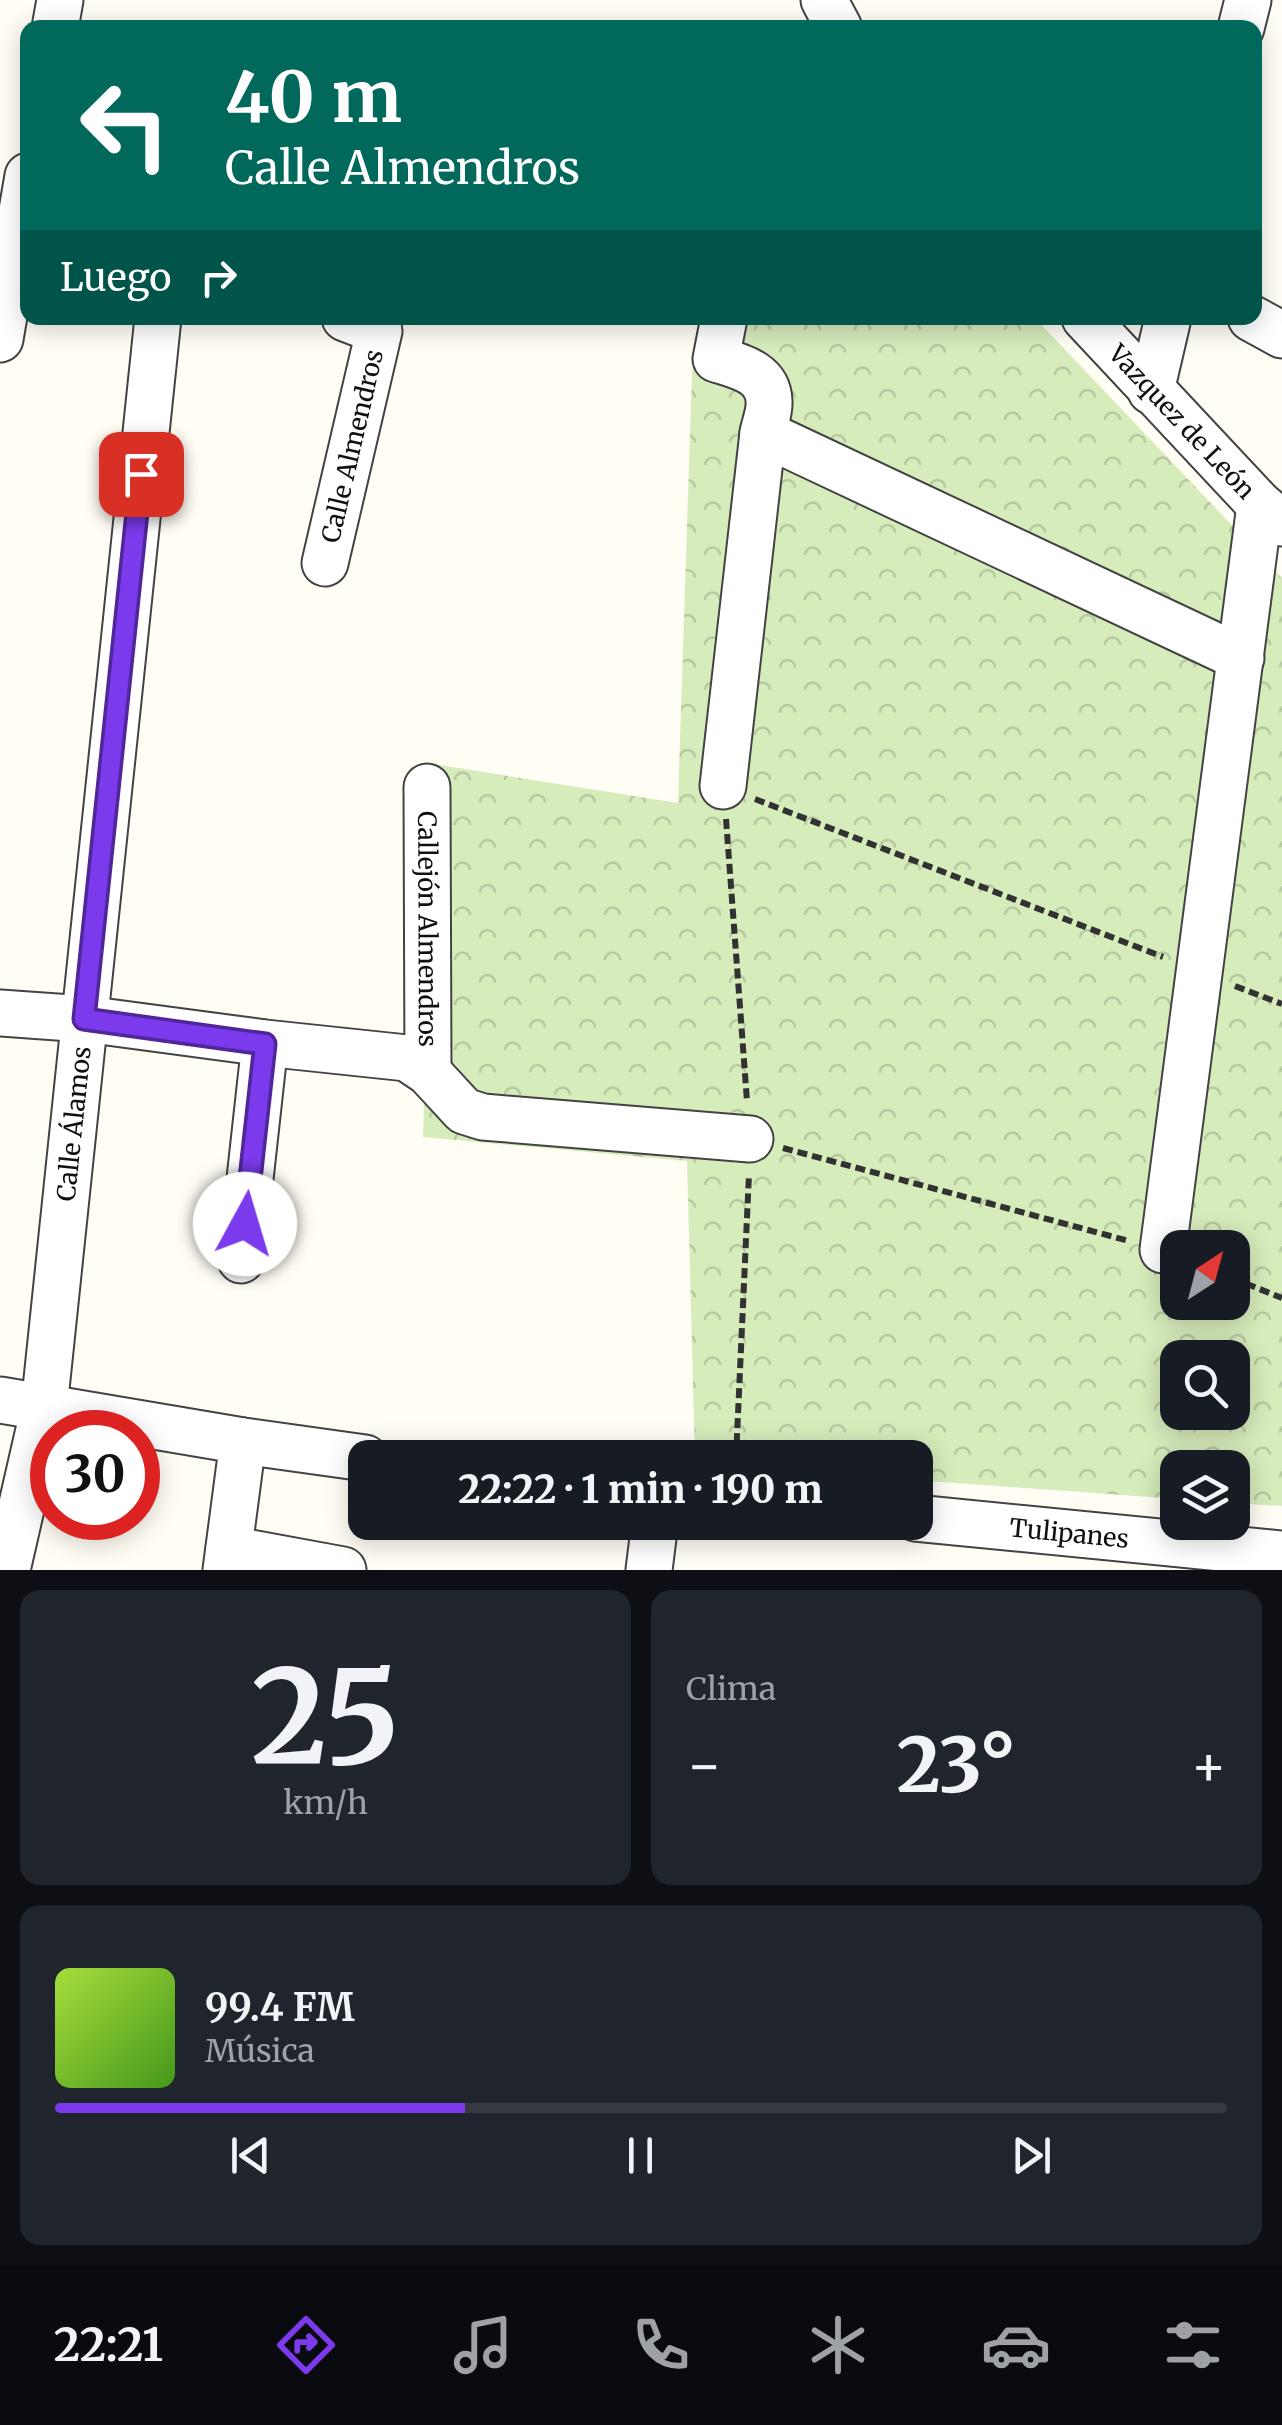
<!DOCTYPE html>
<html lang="es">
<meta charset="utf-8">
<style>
body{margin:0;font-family:Merriweather,serif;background:#20242c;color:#f1f3f6;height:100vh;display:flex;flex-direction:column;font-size:38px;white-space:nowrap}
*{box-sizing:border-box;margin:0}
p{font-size:32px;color:#9ea1a6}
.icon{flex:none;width:55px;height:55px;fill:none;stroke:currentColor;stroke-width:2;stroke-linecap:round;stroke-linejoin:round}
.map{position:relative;height:1570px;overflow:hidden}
.drawer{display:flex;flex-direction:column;gap:20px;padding:20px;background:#0d0f14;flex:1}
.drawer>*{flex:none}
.hud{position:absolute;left:20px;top:20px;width:1242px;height:305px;border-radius:20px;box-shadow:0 5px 25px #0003;background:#00695c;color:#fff;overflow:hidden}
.needle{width:65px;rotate:36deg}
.tools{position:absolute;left:1160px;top:1230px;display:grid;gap:20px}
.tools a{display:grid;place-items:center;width:90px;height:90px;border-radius:20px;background:#171b24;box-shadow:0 5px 25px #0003;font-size:50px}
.speed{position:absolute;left:30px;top:1410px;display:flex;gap:20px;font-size:50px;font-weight:700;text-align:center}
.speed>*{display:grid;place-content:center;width:130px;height:130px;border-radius:50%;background:#171b24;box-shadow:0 5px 25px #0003;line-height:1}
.speed .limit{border:15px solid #d22;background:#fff;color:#111}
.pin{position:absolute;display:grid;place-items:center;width:85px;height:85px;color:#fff;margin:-42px;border-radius:20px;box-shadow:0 5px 15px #0006}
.me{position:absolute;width:110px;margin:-55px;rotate:6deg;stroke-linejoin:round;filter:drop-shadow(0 0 8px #0008)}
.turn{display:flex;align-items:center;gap:35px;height:210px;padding:0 40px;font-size:45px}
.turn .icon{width:130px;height:130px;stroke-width:2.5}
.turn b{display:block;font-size:70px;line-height:85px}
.then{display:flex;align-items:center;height:95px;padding:0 40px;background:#0003;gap:20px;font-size:38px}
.big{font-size:75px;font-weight:800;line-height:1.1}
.drawer .tile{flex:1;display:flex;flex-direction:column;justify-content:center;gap:15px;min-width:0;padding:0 35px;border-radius:20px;background:#20242c}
.drawer .dial{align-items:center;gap:0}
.dial b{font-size:130px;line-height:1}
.song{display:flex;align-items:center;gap:30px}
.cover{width:120px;height:120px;border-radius:15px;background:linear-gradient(135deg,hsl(80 70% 55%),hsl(100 70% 35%))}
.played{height:10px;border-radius:5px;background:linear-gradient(90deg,#7c3aed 35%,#363941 35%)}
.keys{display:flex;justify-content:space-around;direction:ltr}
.heat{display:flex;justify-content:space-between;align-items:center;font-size:55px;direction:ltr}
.drawer .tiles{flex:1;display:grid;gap:20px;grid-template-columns:1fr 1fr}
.tile:last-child{grid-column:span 2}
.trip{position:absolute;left:348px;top:1440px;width:585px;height:100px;border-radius:20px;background:#171b24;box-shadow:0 5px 25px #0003;font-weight:800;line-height:100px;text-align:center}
.dock{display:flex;height:160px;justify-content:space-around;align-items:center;background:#090b0e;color:#9ea1a6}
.dock .icon{width:70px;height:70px}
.dock .on{color:#7c3aed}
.dock b{font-size:45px;color:#f1f3f6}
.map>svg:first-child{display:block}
</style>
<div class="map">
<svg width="1282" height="1570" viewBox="0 0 1282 1570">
<defs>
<pattern id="park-crowns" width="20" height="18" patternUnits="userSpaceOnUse" patternTransform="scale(2.5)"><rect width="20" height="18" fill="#d6ecbb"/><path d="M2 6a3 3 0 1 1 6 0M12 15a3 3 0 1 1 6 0" fill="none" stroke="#b7c9a0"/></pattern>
</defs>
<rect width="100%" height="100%" fill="#fffdf4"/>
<!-- park -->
<path fill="url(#park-crowns)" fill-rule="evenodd" d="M703 318H1035L1282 578V1506L1233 1503 1232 1468H1178L1177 1499 915 1480V1458L695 1457 687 1161 423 1137 433 764 678 803 692 372ZM1178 1248H1232V1302H1178ZM1178 1358H1232V1412H1178Z"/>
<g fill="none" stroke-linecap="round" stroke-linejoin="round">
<defs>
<g id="minor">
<path d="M824 0 839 28"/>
<path d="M55 28 60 0"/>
<path d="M1241 28 1248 0"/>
<path id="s1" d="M1085 318 1260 505 1282 523"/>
<path d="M1251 318 1282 335"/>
<path d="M0 339 28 176"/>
<path d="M1151 391 1168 318"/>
<path d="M763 433 1241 658"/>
<path id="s2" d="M325 563 379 331 345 318"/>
<path d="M723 786 763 433C765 423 770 411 769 401 768 372 738 366 716 359L724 318"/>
<path id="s3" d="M427 787 428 1072"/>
<path d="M0 1013 85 1019 265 1043 407 1058 428 1072 464 1111 483 1117 750 1139"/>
<path d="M1163 1250 1260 505"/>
<path d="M241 1260 265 1043"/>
<path d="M0 1400 243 1441 365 1458"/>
<path id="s4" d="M915 1518 1282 1554"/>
<path d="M229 1549 343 1570"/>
<path id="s5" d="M7 1570 44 1408 158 318"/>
<path d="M226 1570 243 1441"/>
<path d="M649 1570 655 1522"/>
</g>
</defs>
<!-- minor casing -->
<use href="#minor" stroke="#434343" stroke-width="49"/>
<!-- path -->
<path stroke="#323232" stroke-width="6" stroke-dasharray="10 5" stroke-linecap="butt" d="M755 799 1163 957
M726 819 747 1101
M1235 986 1282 1004
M783 1148 1129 1241
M1232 1278 1282 1298
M736 1458 749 1174"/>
<!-- minor -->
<use href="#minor" stroke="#fff" stroke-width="45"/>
</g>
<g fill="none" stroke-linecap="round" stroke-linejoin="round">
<defs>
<path id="route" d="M141 474 84 1019 265 1044 245 1224"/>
</defs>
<!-- route casing -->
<use href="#route" stroke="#51269a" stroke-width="25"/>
<!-- route -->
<use href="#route" stroke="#7c3aed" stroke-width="18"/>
</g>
<g text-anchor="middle" stroke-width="10" stroke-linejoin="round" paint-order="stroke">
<!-- street labels -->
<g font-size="25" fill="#101010" stroke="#fff">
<text dy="9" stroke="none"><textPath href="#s1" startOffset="142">Vazquez de León</textPath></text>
<text dy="9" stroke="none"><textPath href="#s2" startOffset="120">Calle Almendros</textPath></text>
<text dy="9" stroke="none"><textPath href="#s3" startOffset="142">Callejón Almendros</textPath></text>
<text dy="9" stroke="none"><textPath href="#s5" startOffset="452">Calle Álamos</textPath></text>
<text dy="9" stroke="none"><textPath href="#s4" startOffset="155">Tulipanes</textPath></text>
</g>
</g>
</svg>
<div class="tools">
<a><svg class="needle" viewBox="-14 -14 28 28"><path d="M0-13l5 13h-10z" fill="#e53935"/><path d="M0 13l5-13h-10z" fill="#9ea1a6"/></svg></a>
<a><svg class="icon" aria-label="search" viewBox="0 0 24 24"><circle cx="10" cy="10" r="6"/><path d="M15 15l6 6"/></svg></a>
<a><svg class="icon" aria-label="layers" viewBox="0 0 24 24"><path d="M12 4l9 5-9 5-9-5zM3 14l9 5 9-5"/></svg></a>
</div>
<div class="speed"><div class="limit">30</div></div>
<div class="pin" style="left:141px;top:474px;background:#d93025"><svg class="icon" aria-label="arrive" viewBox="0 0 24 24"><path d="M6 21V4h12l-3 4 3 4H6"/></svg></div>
<svg class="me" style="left:245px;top:1224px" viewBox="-20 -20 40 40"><circle r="19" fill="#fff"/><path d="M0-13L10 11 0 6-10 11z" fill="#7c3aed"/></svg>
<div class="trip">22:22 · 1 min · 190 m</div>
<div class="hud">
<div class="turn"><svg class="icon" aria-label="left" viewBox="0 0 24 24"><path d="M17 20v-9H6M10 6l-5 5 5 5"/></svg><div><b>40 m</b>Calle Almendros</div></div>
<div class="then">Luego<svg class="icon" aria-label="right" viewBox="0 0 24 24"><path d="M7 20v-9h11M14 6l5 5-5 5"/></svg></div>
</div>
</div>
<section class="drawer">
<div class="tiles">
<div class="tile dial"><b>25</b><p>km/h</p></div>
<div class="tile"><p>Clima</p>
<div class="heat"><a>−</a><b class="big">23°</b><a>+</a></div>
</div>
<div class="tile">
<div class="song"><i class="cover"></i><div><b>99.4 FM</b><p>Música</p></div></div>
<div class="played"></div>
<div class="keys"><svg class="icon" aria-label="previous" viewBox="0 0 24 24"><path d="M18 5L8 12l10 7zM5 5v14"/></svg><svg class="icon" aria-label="pause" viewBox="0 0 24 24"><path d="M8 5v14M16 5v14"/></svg><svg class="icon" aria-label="next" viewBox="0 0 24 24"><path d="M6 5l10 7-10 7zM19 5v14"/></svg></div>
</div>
</div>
</section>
<nav class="dock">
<b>22:21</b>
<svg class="icon on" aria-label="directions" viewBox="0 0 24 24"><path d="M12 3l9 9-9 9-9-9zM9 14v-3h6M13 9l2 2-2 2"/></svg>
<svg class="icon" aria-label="music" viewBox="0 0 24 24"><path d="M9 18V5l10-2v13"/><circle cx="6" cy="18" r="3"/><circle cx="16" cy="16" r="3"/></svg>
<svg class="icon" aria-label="phone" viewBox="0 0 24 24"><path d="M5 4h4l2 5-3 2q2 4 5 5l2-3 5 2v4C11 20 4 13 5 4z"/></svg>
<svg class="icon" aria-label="climate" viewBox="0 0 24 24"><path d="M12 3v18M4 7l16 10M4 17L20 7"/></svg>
<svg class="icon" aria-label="car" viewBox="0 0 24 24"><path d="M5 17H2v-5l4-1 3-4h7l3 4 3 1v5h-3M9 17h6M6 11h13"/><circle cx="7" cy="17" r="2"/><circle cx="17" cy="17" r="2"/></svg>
<svg class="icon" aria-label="filters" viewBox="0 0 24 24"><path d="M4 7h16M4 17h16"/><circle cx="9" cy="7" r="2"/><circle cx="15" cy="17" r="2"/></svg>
</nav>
